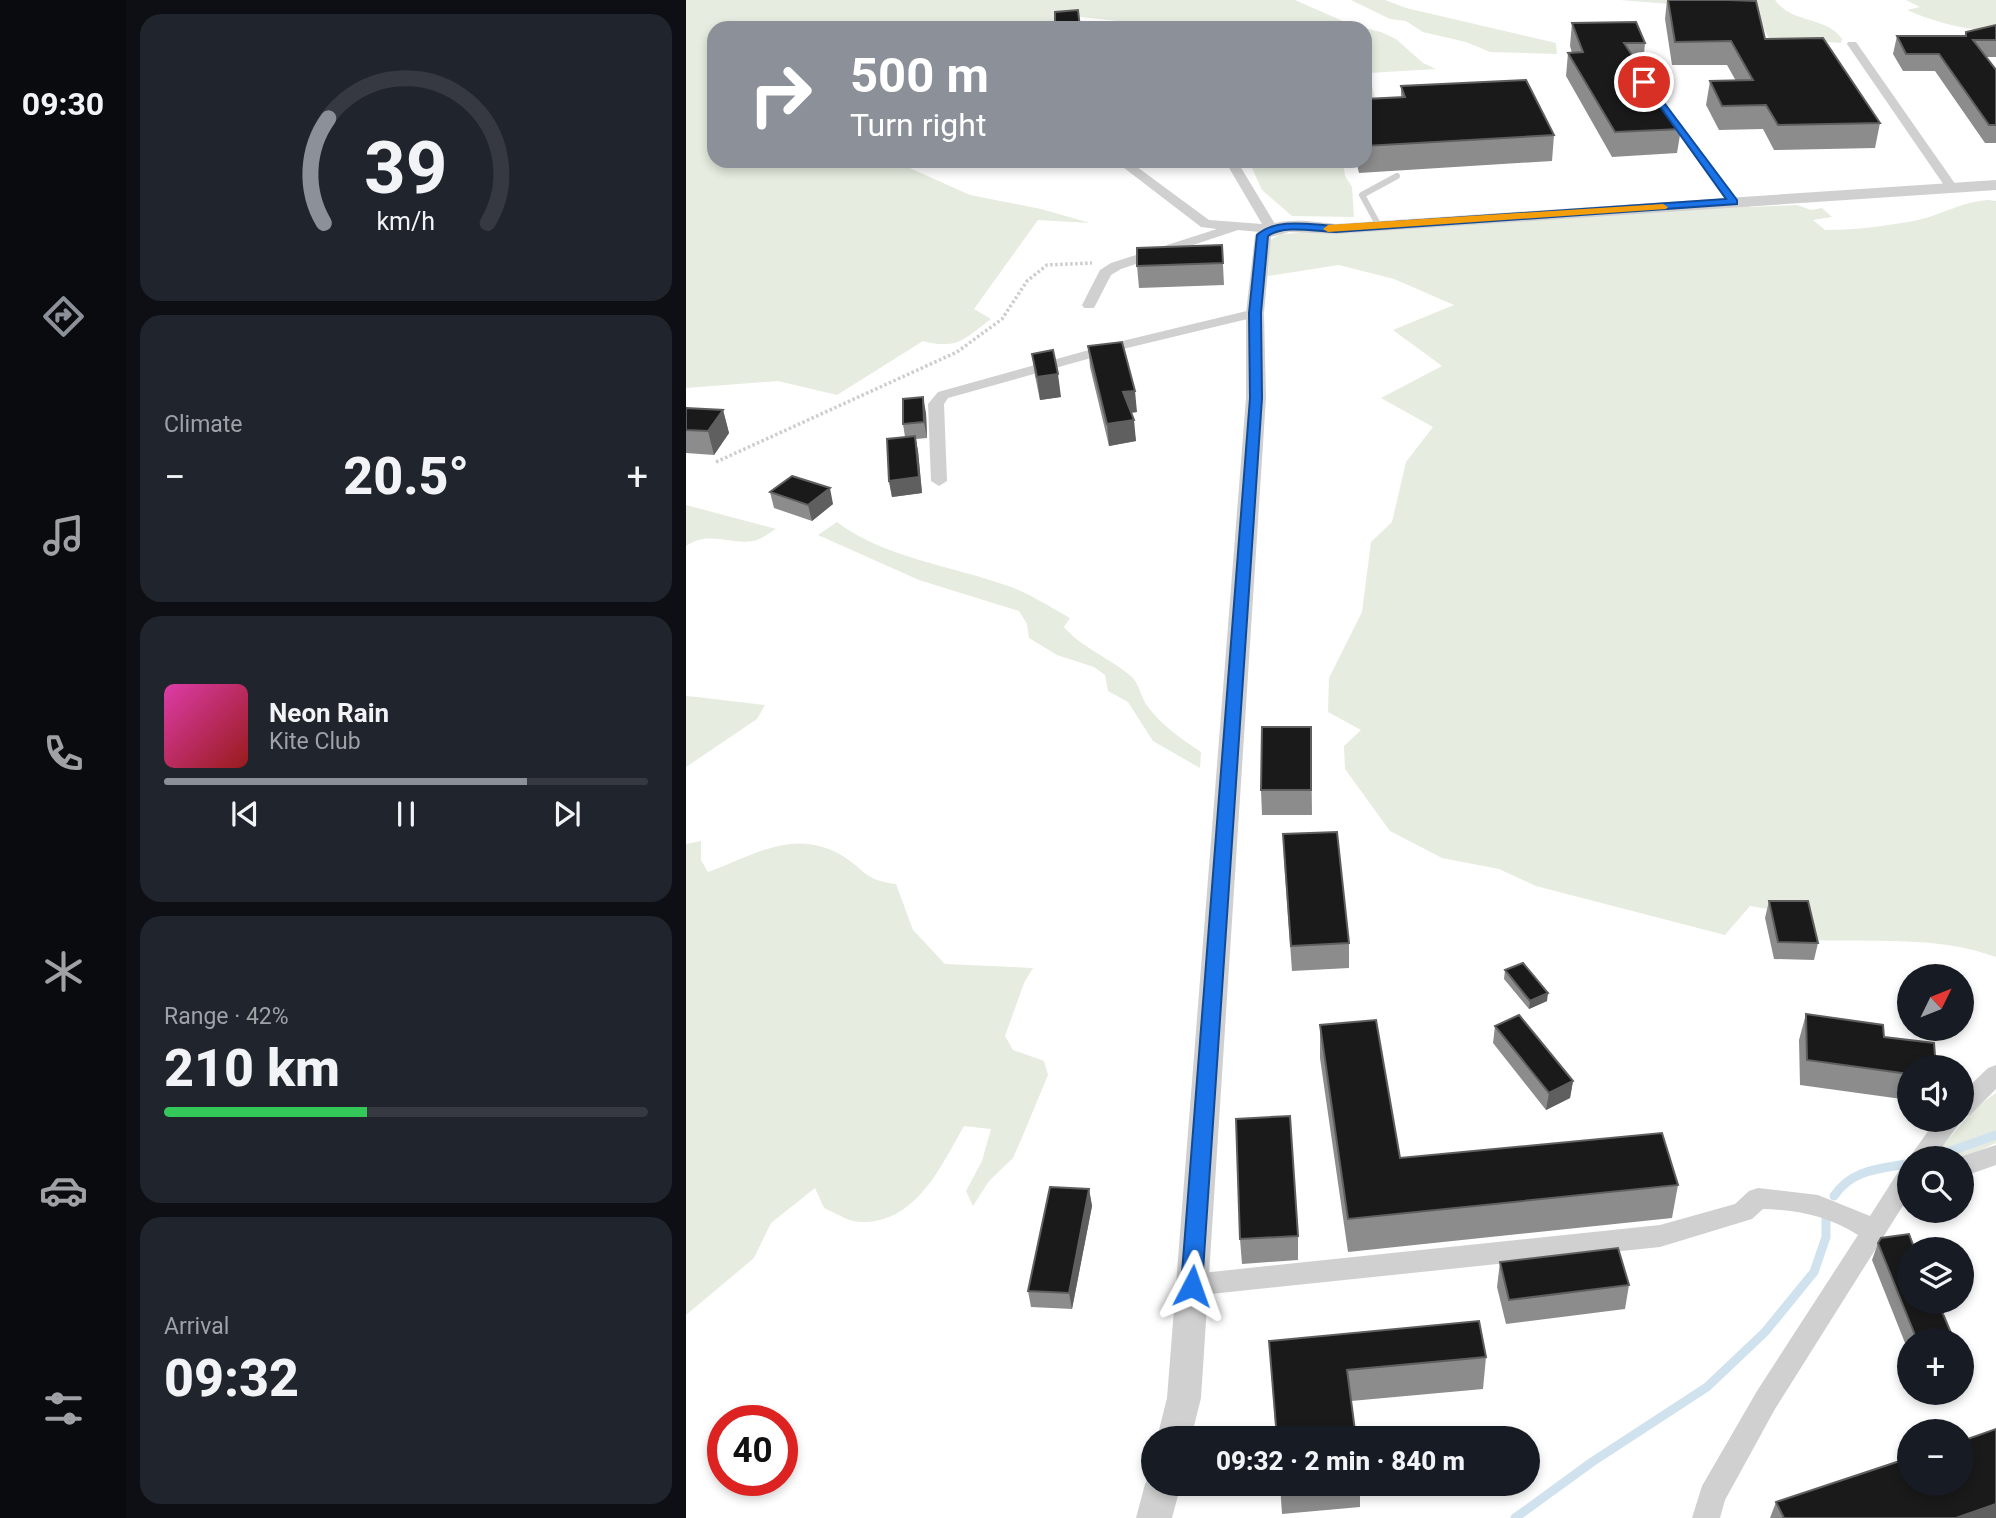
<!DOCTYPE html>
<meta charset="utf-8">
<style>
body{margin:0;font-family:Roboto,sans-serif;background:#20242c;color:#f1f3f6;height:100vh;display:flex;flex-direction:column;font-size:26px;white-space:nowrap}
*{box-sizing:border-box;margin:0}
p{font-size:23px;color:#9ea1a6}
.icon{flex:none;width:38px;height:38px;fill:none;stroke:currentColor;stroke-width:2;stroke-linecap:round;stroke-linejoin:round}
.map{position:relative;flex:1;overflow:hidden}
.details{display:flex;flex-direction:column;gap:14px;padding:14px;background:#0d0f14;width:560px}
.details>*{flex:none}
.hud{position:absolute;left:21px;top:21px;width:665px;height:147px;border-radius:21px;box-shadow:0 4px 10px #0003;background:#8c9099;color:#fff;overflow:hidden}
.needle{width:46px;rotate:47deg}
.controls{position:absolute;left:1211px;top:964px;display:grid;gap:14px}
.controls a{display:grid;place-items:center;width:77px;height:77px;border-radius:50%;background:#171b24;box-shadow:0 4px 10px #0003;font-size:35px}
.speed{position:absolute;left:21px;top:1405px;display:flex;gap:14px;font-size:35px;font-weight:700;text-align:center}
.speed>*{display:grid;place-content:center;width:91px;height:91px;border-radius:50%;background:#171b24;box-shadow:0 4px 10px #0003;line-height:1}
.speed .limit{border:10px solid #d22;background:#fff;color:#111}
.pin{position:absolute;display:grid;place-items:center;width:60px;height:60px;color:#fff;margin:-30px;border:4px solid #fff;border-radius:50%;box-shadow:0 2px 7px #0007}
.me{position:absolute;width:77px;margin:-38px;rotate:4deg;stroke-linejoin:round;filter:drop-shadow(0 0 5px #0008)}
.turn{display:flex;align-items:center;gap:24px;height:147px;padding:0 28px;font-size:32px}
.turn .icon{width:91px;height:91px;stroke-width:2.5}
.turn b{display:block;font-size:49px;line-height:60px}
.big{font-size:52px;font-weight:800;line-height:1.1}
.details .tile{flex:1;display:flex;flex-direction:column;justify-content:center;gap:10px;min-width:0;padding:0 24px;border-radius:21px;background:#20242c}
.details .dial{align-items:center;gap:0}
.dial svg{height:182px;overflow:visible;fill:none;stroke:#363941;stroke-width:7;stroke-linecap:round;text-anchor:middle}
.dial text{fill:#f1f3f6;stroke:none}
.song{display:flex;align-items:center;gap:21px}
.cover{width:84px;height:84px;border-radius:10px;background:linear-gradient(135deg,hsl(320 70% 55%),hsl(0 70% 35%))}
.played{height:7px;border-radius:4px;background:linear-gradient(90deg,#8c9099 75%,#363941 75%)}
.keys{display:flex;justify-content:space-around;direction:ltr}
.heat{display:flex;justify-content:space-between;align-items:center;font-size:38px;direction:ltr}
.charge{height:10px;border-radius:5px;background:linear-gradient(90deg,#34c759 42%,#363941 0)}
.trip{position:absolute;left:455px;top:1426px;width:399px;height:70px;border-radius:35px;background:#171b24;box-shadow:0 4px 10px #0003;font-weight:800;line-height:70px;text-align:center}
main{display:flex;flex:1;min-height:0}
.tabs{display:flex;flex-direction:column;width:126px;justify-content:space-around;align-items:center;background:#090b0e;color:#9ea1a6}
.tabs .icon{width:49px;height:49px}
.tabs .active{color:#8c9099}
.tabs b{font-size:32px;color:#f1f3f6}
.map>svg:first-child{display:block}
</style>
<main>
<nav class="tabs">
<b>09:30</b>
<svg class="icon active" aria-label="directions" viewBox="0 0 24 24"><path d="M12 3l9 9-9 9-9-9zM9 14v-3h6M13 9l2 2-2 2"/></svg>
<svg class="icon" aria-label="music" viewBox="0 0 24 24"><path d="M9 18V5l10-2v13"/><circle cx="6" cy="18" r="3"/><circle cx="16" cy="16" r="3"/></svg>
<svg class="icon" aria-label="phone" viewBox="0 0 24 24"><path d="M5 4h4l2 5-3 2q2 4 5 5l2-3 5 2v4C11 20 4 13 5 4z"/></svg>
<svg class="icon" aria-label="climate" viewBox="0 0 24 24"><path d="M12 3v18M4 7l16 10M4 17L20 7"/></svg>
<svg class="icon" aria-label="car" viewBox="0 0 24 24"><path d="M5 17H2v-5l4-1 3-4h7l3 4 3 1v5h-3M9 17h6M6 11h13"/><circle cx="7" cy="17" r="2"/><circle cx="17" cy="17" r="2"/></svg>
<svg class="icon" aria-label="filters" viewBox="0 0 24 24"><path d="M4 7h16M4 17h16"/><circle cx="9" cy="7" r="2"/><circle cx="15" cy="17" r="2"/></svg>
</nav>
<section class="details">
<div class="tile dial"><svg viewBox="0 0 100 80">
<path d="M14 69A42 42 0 1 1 86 69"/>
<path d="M14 69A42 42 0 0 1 16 23" stroke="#8c9099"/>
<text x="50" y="56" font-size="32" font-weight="700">39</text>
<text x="50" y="72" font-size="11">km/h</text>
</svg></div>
<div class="tile"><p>Climate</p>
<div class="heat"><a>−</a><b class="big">20.5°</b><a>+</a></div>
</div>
<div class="tile">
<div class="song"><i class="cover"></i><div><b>Neon Rain</b><p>Kite Club</p></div></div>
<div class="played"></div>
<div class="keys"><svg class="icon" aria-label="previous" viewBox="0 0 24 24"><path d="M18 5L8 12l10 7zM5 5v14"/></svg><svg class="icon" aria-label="pause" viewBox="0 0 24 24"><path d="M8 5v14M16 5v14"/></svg><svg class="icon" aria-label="next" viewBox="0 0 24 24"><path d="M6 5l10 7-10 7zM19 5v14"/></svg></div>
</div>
<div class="tile"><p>Range · 42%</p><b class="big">210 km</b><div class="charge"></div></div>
<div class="tile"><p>Arrival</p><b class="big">09:32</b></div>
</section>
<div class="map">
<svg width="1310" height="1518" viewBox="0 0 1310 1518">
<rect width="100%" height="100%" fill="#fff"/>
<!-- green -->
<path fill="#e6ecdf" d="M0 0H609L666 25 695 32 710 39 737 63 750 69 683 73 689 98 704 119 679 121V28H577L545 24 488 27 385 16 361 28H28V161H208L284 195 355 209 404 223 352 220 288 309 305 319C278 339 272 350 237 341L151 395 92 381 0 388Z
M665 0H699L720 8 870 43 871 54 804 52 780 42 737 32 720 21 704 19Z
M934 0H1089C1106 24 1141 16 1156 39L1155 43 1083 38 1074 22 984 4Z
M1220 0H1310V30C1279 31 1249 22 1221 10L1234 7Z
M563 161H657L659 176 666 187 668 217 606 216 576 190Z
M1301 200 1310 201V957C1248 935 1193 943 1128 940L1117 915 1064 906 1039 935 850 886 813 869 756 858 704 831 659 769 658 746 675 730 642 712 643 678 676 612 685 542 706 522 720 462 747 427 695 398 756 366 707 330 768 305 708 279 653 265 582 276 584 240 595 234 1058 204 1065 207 1111 205 1125 210 1136 208 1146 217 1127 220 1139 230C1171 230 1201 226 1232 220 1258 214 1272 203 1301 200Z
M0 505 90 529C84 532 77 538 71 540 49 547 24 529 0 546Z
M151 522C198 558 267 566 322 586 343 593 364 607 384 618L378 627C397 649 425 658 447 678 454 686 455 698 462 707 475 725 497 740 515 752L514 768 467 741 442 702 422 691 419 675 408 667 371 655 343 638 341 624 333 611 233 580 132 535Z
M0 696 11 697 79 705 71 719 0 767Z
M15 841V860L22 872C68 855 108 828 155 855 180 870 177 880 210 884L227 930 259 964 347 968 338 983 319 1036 327 1050 358 1061 362 1075 335 1140 327 1158 303 1181 287 1206 280 1191 296 1161 305 1129 278 1126C255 1166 230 1224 174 1222 163 1222 148 1212 138 1208L129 1188 85 1223 68 1258 0 1315V844Z
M1310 1093V1143L1276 1159 1248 1156 1290 1107Z"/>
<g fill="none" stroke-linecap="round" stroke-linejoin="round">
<!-- stream -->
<path stroke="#cfe2ee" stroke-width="9" d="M1248 1157 1310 1135
M1148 1196C1165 1170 1192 1169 1220 1164
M829 1518 906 1462 1021 1387 1079 1332 1128 1272 1140 1237V1215"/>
<!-- path -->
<path stroke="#cdcdcd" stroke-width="3.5" stroke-dasharray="2.5 2.5" stroke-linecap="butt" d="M30 462 271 352 316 319 341 281 361 265 406 263"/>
<!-- service -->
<path stroke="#d0d0d0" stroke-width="6" d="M988 121 1047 202
M693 226 676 195 711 176"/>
<!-- minor -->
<path fill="#d0d0d0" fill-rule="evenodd" d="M433 21 472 28H416Z
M525 25H552L557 28H520Z
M1162 42H1170L1272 188 1270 191H1262L1161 44Z
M429 161H443L523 220 576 224 539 161H551L592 229 585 233 552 230 435 269 425 275 408 308H398L396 305 414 270 425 263 531 229 515 227Z
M569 309 574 310V316L437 349 262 398 258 404 261 481 253 486 245 481 242 404 252 392 428 343Z
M1310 1065V1089L1284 1115 1276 1117V1093L1302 1068Z
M1250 1120H1276L1248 1158H1223Z
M1310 1145V1165L1276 1177V1158H1271Z
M1223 1166V1196L1089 1409 1039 1500 1034 1518H1006L1016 1486 1071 1391 1172 1235C1142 1216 1112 1210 1077 1209L1066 1219 974 1247 506 1296 497 1293 493 1285 497 1277 506 1274 974 1225 1049 1204 1063 1191 1072 1188 1132 1195 1184 1216 1214 1169Z"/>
<!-- tertiary -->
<path fill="#d0d0d0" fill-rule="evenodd" d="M1310 180V190L650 234 603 232 585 237 578 313 580 398 515 1398 505 1438H471L481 1398 560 398V313L569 235C587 214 626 222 650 224Z
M467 1471V1484H495L486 1518H450L459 1484Z"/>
</g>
<!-- wall -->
<path fill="#8c8c8c" d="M981 0H1042L1079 39 1194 123 1189 148 1088 150 1077 129 1033 130 1020 105 1024 81H1050L1041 65H986L979 19Z
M886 23 959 43 957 66H953L995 129 991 153 926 157 880 76 882 53H886L884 46Z
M1310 25V57H1300L1310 70V143H1299L1249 71H1217L1207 54 1211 36H1279L1280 32Z
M715 86 868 135 866 161 673 173 670 161H679V99L715 97Z
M536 245 538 285 453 288 451 266Z
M402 346 451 412 445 413 450 441 423 446 404 367Z
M346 354 375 397 354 400 349 376Z
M0 408 37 410 43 433 28 455 0 453Z
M240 413 241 438 230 439 232 451 236 493 206 497 203 481 219 437 217 424Z
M84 492 147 504 126 521 88 508Z
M625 727 626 815H576L575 790Z
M597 834 663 943V968L606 971 598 860Z
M1083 901 1132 943 1128 960 1088 959 1079 918Z
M819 970 861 1001 843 1009 818 979Z
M1120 1014 1198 1037 1223 1068V1100L1114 1085 1113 1040Z
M634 1025 714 1158 992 1185 986 1218 662 1252 634 1058Z
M809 1026 887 1081 884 1098 860 1110 807 1043Z
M403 1189 406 1206 386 1309 345 1307 342 1291Z
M612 1236V1260L556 1264 554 1239Z
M1192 1243 1268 1340H1223V1353L1186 1260Z
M814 1262 943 1285 939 1309 820 1324 811 1287Z
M583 1341 800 1357 797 1389 665 1401 670 1438H590Z
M594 1484H674V1507L596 1514Z
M1090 1502 1310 1518H1084Z"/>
<!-- shaded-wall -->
<path fill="#5f5f5f" d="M372 374 375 397 354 400 351 377Z
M449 391 451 412 439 413 437 392Z
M237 397 240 413 241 438 238 422Z
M37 410 43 433 28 455 22 431Z
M448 420 450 441 423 446 421 424Z
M229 436 232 451 236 493 206 497 203 481Z
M144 488 147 504 126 521 122 505Z
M862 993 861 1001 843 1009 844 1001Z
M887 1081 884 1098 860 1110 863 1093Z
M403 1189 406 1206 386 1309 383 1293Z
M1310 1504V1518H1270Z"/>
<!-- building -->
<path fill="#1a1a1a" stroke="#5f5f5f" stroke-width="2" d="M982 0H1042L1070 1 1079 39 1137 38 1194 123 1092 125 1080 105 1036 106 1024 81 1067 80 1045 41 989 42Z
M392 10 394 28H366L369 24V12Z
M950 22 959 43H938L995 129 929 132 882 53 897 52 886 23Z
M1310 25V40H1287L1310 70V125H1303L1253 54H1220L1211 36H1280V32Z
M840 80 868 135 679 146V99L719 97 715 86Z
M536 245 537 263 451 266V248Z
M436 342 449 391 437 392 448 420 421 424 402 346Z
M367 350 372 374 351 377 346 354Z
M237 397 238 422 217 424V399Z
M0 408 37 410 22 431 0 430Z
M229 436 233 477 203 481 201 439Z
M106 476 144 488 122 505 84 492Z
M576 727H625V790H575Z
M651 832 663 943 605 946 597 834Z
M1083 901H1122L1132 943 1092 942Z
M837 963 862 993 844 1001 819 970Z
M1120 1014 1197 1025 1198 1037 1248 1043 1250 1068H1223V1074L1121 1060Z
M833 1015 887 1081 863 1093 809 1026Z
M690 1020 714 1158 976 1133 992 1185 662 1219 634 1025Z
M604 1116 612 1236 554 1239 550 1119Z
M364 1187 403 1189 383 1293 342 1291Z
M1223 1234 1229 1250H1223V1302H1252L1268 1340H1231L1192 1243 1195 1238Z
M932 1248 943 1285 823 1300 814 1262Z
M793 1321 800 1357 661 1370 670 1438H591L583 1341Z
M1310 1429V1504L1270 1518H1098L1090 1502 1223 1458V1484H1276V1441Z"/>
<!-- route -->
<path fill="#1a73e8" stroke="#114b97" stroke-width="2" d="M955 80H961L1051 200V204L650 232C631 232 598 224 582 236L575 313 576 398 516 1286 513 1292 506 1295 498 1292 495 1286 564 398 563 313 571 235C590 217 626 225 650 226L1040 199Z"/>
<!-- slow -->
<path fill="#f59e0b" d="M977 204 982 207 980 209 642 232 637 229 642 225Z"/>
</svg>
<div class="controls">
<a><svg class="needle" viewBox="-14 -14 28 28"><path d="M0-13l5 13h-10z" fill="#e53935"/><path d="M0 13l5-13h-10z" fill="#9ea1a6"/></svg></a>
<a><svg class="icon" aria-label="sound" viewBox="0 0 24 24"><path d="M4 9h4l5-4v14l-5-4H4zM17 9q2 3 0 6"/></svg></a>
<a><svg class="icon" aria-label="search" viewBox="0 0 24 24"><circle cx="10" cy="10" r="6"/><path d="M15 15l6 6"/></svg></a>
<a><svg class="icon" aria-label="layers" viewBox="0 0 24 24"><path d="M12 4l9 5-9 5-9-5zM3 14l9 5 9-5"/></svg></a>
<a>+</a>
<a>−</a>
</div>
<div class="speed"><div class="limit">40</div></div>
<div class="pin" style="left:958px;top:82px;background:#d93025"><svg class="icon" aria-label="arrive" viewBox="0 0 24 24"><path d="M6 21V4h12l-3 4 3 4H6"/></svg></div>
<svg class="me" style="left:506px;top:1286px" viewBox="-20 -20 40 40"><path d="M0-17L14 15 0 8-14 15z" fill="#1a73e8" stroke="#fff" stroke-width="4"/></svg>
<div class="trip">09:32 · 2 min · 840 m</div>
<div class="hud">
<div class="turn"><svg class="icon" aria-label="right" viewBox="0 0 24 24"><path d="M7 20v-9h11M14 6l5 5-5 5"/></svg><div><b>500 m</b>Turn right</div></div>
</div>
</div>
</main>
